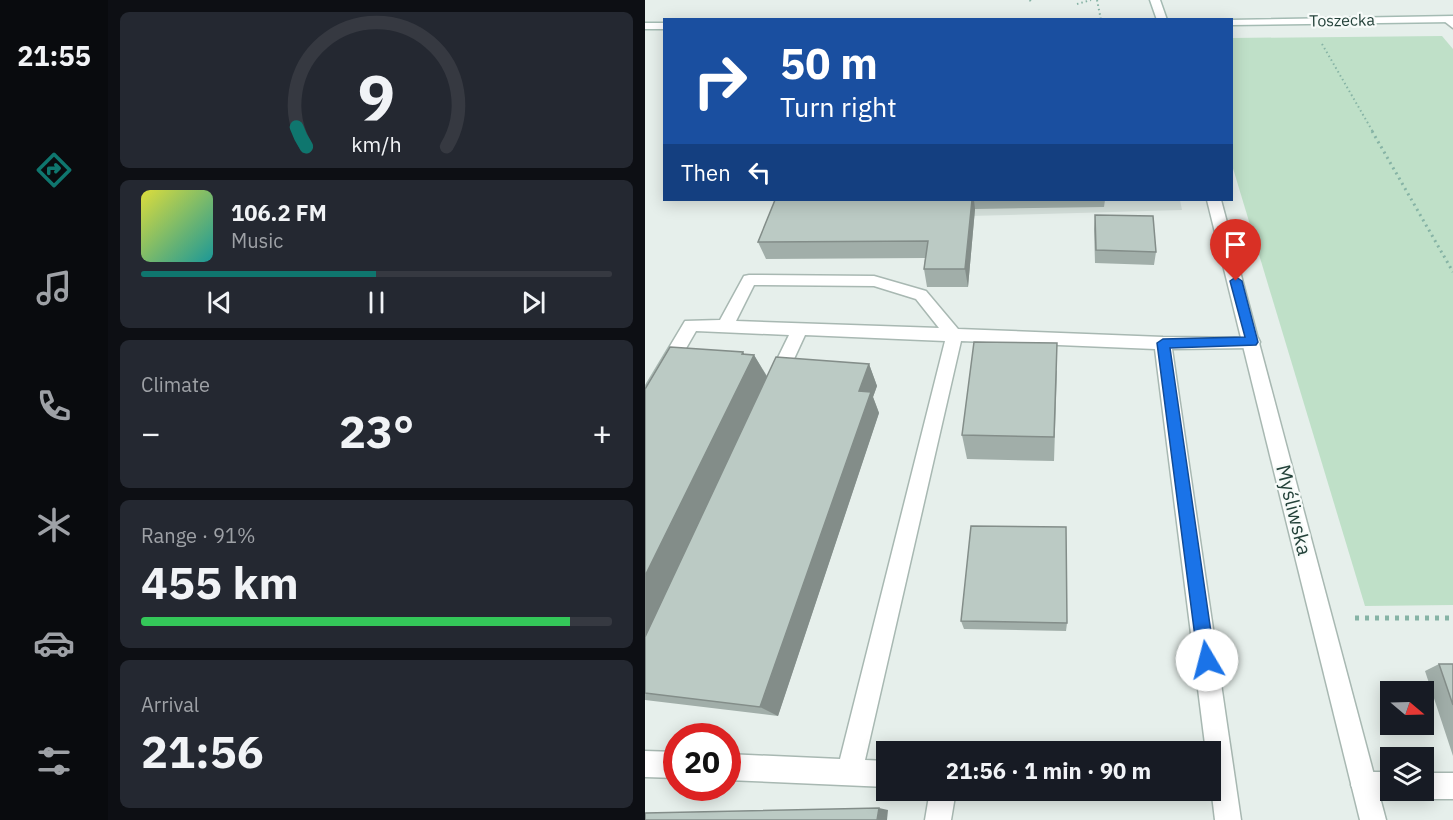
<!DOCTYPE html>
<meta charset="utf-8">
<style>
body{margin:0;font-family:"IBM Plex Sans",sans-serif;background:#242831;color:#f1f3f6;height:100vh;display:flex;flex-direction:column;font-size:22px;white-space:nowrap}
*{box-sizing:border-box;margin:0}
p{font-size:20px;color:#9ea1a6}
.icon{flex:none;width:33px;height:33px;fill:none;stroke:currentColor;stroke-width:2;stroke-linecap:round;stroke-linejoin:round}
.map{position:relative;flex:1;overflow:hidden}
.details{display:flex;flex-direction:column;gap:12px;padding:12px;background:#0d0f14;width:537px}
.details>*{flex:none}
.top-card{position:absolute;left:18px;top:18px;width:570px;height:183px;border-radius:0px;box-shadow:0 3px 15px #0003;background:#1a4fa0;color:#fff;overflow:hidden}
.needle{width:39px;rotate:109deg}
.fabs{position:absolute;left:735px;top:681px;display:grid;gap:12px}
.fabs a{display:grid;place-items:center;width:54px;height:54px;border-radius:0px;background:#171b24;box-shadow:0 3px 15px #0003;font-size:30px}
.speed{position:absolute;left:18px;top:723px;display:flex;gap:12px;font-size:30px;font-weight:700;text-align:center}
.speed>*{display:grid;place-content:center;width:78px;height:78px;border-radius:50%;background:#171b24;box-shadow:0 3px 15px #0003;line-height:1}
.speed .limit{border:9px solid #d22;background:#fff;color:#111}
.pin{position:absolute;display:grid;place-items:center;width:51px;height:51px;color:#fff;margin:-62px -26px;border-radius:50% 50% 50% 0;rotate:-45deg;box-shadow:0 0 6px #0007}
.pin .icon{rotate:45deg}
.me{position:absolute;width:66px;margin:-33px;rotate:352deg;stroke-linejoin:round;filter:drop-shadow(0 0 4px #0008)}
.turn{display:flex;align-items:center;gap:21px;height:126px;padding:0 18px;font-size:27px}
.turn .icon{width:78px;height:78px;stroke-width:2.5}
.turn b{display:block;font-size:42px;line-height:51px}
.then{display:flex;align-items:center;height:57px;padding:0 18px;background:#0003;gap:12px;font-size:22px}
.big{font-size:45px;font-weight:700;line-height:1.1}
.details .tile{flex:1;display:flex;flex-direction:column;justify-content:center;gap:9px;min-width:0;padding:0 21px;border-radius:9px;background:#242831}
.details .dial{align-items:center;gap:0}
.dial svg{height:156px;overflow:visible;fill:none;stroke:#363941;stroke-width:7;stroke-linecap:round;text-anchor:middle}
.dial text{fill:#f1f3f6;stroke:none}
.song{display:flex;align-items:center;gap:18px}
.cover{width:72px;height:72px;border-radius:9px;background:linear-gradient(135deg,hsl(60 70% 55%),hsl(180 70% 35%))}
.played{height:6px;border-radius:3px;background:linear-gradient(90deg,#0f766e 50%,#363941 50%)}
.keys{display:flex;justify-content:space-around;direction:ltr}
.heat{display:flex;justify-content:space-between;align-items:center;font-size:33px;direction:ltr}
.charge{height:9px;border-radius:4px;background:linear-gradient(90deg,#34c759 91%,#363941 0)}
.trip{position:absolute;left:231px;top:741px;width:345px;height:60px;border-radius:0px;background:#171b24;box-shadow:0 3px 15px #0003;font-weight:700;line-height:60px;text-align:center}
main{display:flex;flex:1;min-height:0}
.menu{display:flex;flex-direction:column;width:108px;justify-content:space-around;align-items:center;background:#090b0e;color:#9ea1a6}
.menu .icon{width:42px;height:42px}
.menu .active{color:#0f766e}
.menu b{font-size:27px;color:#f1f3f6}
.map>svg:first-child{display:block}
</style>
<main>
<nav class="menu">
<b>21:55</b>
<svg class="icon active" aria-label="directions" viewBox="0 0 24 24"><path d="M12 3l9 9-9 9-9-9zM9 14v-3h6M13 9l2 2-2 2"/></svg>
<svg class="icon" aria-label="music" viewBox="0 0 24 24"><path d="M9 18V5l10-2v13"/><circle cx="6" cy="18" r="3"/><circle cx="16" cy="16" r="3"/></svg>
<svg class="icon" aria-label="phone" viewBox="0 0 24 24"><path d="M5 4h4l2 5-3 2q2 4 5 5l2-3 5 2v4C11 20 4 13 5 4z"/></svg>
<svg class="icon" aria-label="climate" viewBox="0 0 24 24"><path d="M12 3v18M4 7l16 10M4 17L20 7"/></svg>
<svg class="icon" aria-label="car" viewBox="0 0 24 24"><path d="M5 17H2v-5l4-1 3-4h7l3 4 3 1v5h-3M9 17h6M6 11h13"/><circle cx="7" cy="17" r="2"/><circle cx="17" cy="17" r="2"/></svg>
<svg class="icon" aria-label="filters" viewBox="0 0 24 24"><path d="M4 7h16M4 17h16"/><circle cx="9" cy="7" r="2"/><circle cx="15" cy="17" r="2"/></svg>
</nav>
<section class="details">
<div class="tile dial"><svg viewBox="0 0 100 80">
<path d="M14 69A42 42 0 1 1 86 69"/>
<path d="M14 69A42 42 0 0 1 9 59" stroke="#0f766e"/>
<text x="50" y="56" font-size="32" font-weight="700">9</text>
<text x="50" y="72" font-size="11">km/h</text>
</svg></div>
<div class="tile">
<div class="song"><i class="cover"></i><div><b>106.2 FM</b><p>Music</p></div></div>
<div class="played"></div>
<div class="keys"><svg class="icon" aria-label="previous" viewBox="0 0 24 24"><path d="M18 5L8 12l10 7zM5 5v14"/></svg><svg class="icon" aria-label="pause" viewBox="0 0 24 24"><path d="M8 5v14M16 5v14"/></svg><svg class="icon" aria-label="next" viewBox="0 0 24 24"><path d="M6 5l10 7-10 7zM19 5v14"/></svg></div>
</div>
<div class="tile"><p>Climate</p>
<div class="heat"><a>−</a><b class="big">23°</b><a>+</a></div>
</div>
<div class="tile"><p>Range · 91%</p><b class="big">455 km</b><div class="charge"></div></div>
<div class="tile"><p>Arrival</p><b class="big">21:56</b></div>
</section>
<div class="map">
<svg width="808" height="820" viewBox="0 0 808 820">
<rect width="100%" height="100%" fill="#e6efeb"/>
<!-- built -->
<path fill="#d4dfda" d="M140 200H535L537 210 325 216Z"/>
<!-- green -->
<path fill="#bfe0c8" d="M797 36 808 49V605L720 606 587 165V38Z"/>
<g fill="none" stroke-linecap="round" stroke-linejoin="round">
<defs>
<path id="service" d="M104 275 229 276 281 291 313 329 518 337 613 338 615 342 613 346 607 348 527 349 596 820H570L566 787V752H561L510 349 316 341 220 760 242 761V787L82 780V754L195 759 300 341 160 335 137 385 131 387 125 385 122 380 144 335 51 331 6 409 0 411V388L40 321 75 320 99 276ZM109 285 229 286 271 299 294 328 91 321Z
M0 751 32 752V778L0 777Z
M719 772H746V790H757L755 794C741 800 724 800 710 794L706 785 710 776Z
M778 773H808V799H778L769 795 767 790H778Z
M285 790H311L306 820H280Z"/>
<path id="minor" d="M799 17 808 20V28L799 21Z"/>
<path id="tertiary" d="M562 200H576L741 820H715Z"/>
<path id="secondary" d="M505 0H515L522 20H512Z
M808 16V22L586 25V20H584Z
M0 23H20V29H0Z"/>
</defs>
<!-- service casing -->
<use href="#service" stroke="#a8b8b2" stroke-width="3"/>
<!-- minor casing -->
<use href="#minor" stroke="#a8b8b2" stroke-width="3"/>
<!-- tertiary casing -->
<use href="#tertiary" stroke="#a8b8b2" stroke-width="3"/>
<!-- secondary casing -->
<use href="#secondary" stroke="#a4bbb3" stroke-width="3"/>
<!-- path-far2 -->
<path stroke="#86b3a5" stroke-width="2" stroke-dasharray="1.5 3" stroke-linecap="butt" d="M385 0 386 3
M452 0 456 20
M432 4 446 0
M677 44 728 132"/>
<!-- path-far1 -->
<path stroke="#86b3a5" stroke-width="3" stroke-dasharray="2 4" stroke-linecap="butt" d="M727 131 808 272"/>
<!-- path -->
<path stroke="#86b3a5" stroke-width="5" stroke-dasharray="4 6" stroke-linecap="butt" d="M710 618H808"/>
<!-- service -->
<use href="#service" fill="#fff" fill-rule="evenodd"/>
<!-- minor -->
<use href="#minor" fill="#fff" fill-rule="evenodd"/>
<!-- tertiary -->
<use href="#tertiary" fill="#fff" fill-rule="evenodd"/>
<!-- secondary -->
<use href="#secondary" fill="#fff" fill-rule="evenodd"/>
</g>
<!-- wall -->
<path fill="#a1aea9" d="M130 200H460L459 207 330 209 323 287H282L279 269 280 258 121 259 113 242Z
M450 215 511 252 509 265 450 263 449 229Z
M98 352 99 354 109 355 122 376 224 364 232 386 228 397 234 413 133 716 0 700V389Z
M412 370 409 461 322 459 317 435Z
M316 621 422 623 421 631 319 629Z
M794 664H808V756L780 671Z"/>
<!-- shaded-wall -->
<path fill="#838d89" d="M327 200H329L330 209 323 287 320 269Z
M98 352 105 363 109 355 122 377 0 640V576Z
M224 364 232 386 228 397 234 413 133 716 115 707 214 391Z
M234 808 243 810 242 820H232Z"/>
<!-- building -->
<path fill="#bbcac4" stroke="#838d89" stroke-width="1.5" d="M130 200H327L320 269H279L283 241 113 242Z
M450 215 508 216 511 252 451 250Z
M329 342 412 343 409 437 317 435Z
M25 347 98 352 97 354 109 355 0 576V389Z
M131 357 224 364 214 391 226 392 115 707 0 693V637Z
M326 526 421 527 422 623 316 621Z
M794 664H808V705Z
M234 808 232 820H0V813Z"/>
<!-- route -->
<path fill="#1a73e8" stroke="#114b97" stroke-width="1.5" d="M591 277 597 281 613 342 611 345 525 348 570 660 568 667 562 669 555 667 553 660 512 343 518 339 600 337 585 281Z"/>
<g text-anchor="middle" stroke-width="4.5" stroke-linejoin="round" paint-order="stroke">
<!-- far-street labels -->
<g font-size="16" fill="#24423a" stroke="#f7fbf9">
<text transform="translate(697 20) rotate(-1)" y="6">Toszecka</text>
</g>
<!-- street labels -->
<g font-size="20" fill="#24423a" stroke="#f7fbf9">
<text transform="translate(649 510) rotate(76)" y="7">Myśliwska</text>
</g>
</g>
</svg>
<div class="fabs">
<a><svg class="needle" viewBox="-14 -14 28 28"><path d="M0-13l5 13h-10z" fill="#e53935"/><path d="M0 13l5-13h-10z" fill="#9ea1a6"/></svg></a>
<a><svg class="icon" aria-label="layers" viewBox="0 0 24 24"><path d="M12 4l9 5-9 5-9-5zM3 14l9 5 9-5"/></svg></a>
</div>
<div class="speed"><div class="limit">20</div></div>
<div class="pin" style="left:591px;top:281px;background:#d93025"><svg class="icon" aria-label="arrive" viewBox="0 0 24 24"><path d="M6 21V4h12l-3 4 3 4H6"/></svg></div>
<svg class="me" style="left:562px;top:660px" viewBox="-20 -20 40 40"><circle r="19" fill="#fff"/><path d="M0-13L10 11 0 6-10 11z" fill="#1a73e8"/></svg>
<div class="trip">21:56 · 1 min · 90 m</div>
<div class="top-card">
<div class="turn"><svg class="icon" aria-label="right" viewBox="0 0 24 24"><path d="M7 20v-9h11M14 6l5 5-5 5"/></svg><div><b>50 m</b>Turn right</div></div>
<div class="then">Then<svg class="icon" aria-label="left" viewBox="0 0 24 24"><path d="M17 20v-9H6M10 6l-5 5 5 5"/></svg></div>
</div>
</div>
</main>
